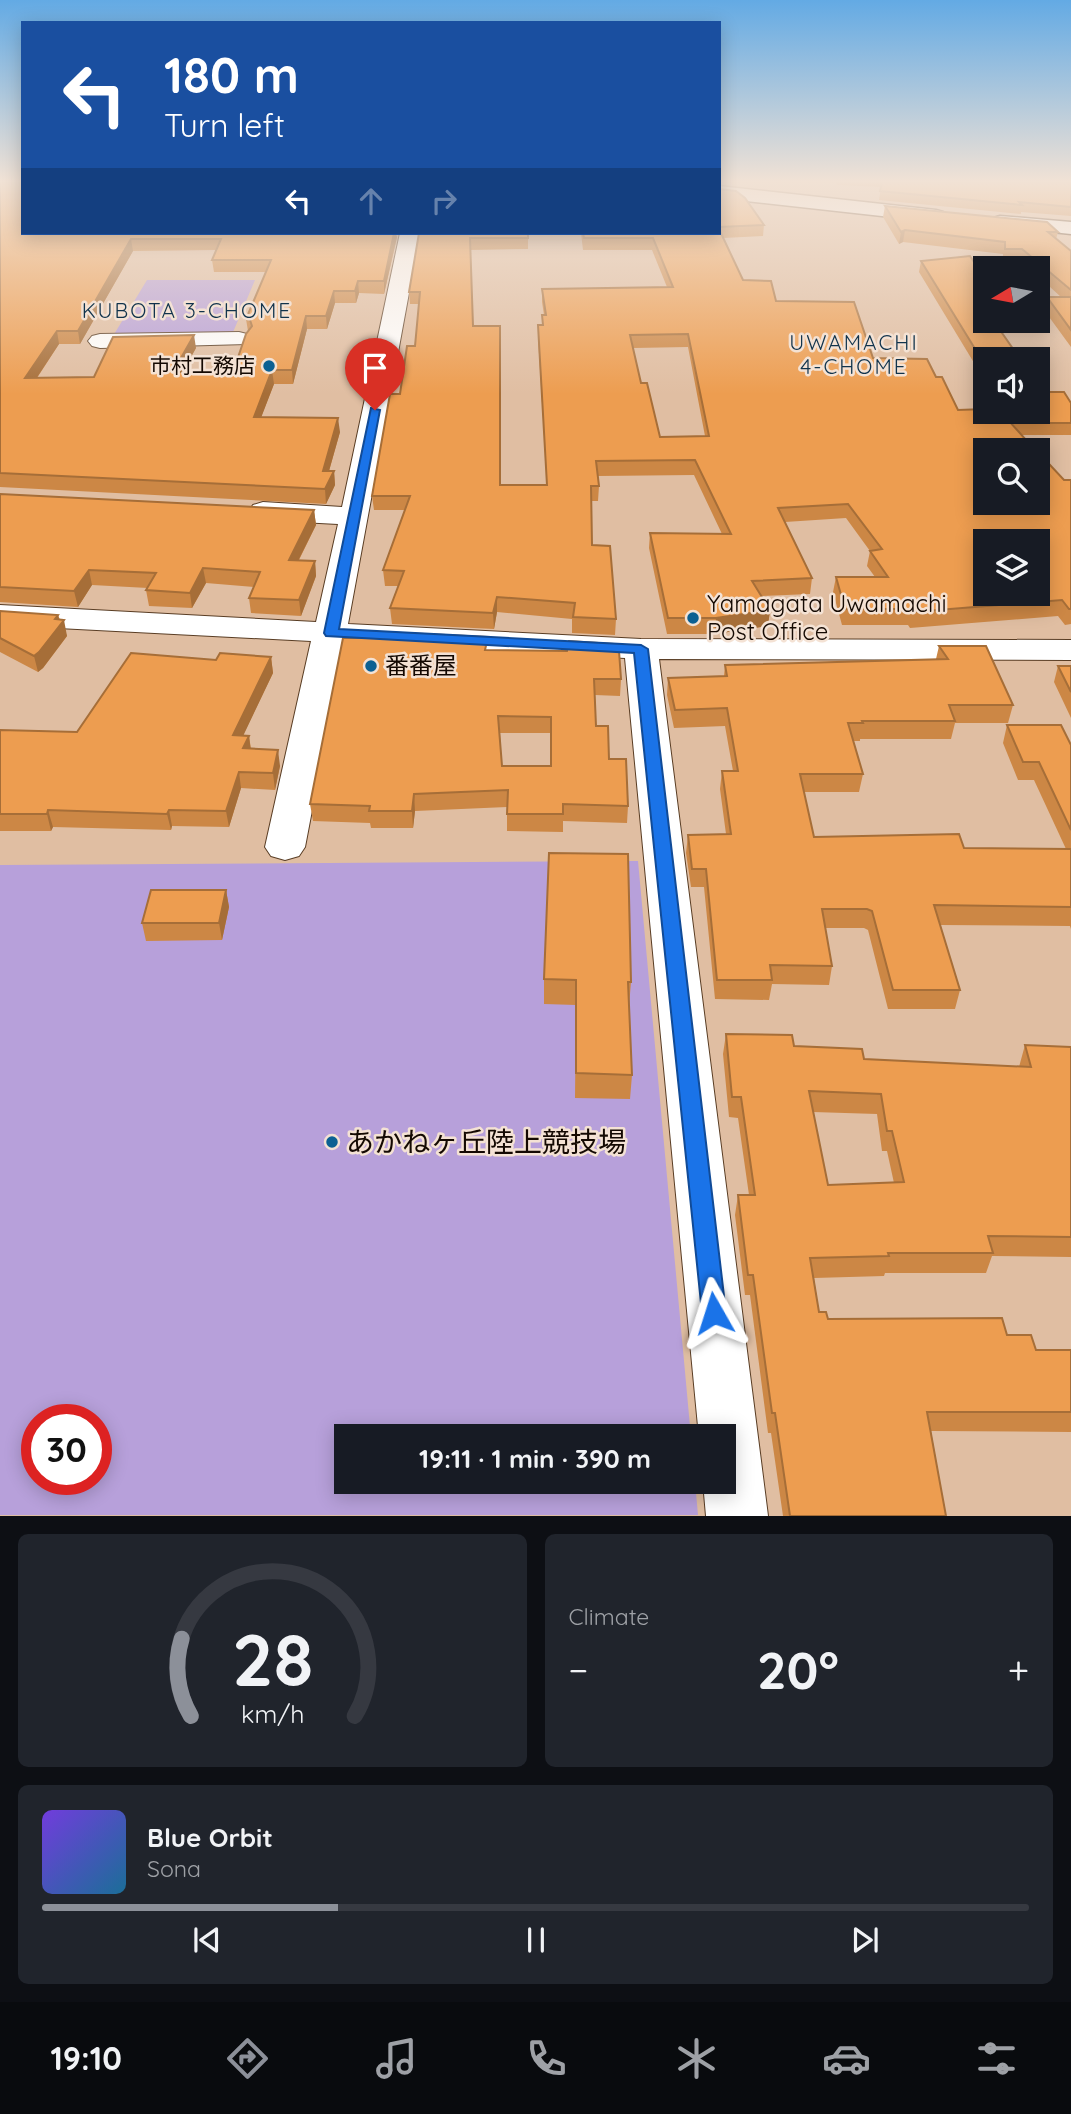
<!DOCTYPE html>
<meta charset="utf-8">
<style>
body{margin:0;font-family:Quicksand,"Noto Sans JP",sans-serif;background:#20242c;color:#f1f3f6;height:100vh;display:flex;flex-direction:column;font-size:26px;white-space:nowrap}
*{box-sizing:border-box;margin:0}
p{font-size:23px;color:#9ea1a6}
.icon{flex:none;width:38px;height:38px;fill:none;stroke:currentColor;stroke-width:2;stroke-linecap:round;stroke-linejoin:round}
.map{position:relative;height:1516px;overflow:hidden}
.side{display:flex;flex-direction:column;gap:18px;padding:18px;background:#0d0f14;flex:1}
.side>*{flex:none}
.hud{position:absolute;left:21px;top:21px;width:700px;height:214px;border-radius:0px;box-shadow:0 4px 18px #0003;background:#1a4fa0;color:#fff;overflow:hidden}
.needle{width:46px;rotate:260deg}
.fabs{position:absolute;left:973px;top:256px;display:grid;gap:14px}
.fabs a{display:grid;place-items:center;width:77px;height:77px;border-radius:0px;background:#171b24;box-shadow:0 4px 18px #0003;font-size:35px}
.speed{position:absolute;left:21px;top:1404px;display:flex;gap:14px;font-size:35px;font-weight:700;text-align:center}
.speed>*{display:grid;place-content:center;width:91px;height:91px;border-radius:50%;background:#171b24;box-shadow:0 4px 18px #0003;line-height:1}
.speed .limit{border:10px solid #d22;background:#fff;color:#111}
.pin{position:absolute;display:grid;place-items:center;width:60px;height:60px;color:#fff;margin:-72px -30px;border-radius:50% 50% 50% 0;rotate:-45deg;box-shadow:0 0 7px #0007}
.pin .icon{rotate:45deg}
.me{position:absolute;width:77px;margin:-38px;rotate:354deg;stroke-linejoin:round;filter:drop-shadow(0 0 5px #0008)}
.turn{display:flex;align-items:center;gap:24px;height:147px;padding:0 28px;font-size:32px}
.turn .icon{width:91px;height:91px;stroke-width:2.5}
.turn b{display:block;font-size:49px;line-height:60px}
.lanes{display:flex;align-items:center;height:66px;padding:0 28px;background:#0003;justify-content:center;gap:35px;direction:ltr}
.lanes .off{opacity:.35}
.big{font-size:52px;font-weight:700;line-height:1.1}
.side .card{flex:1;display:flex;flex-direction:column;justify-content:center;gap:10px;min-width:0;padding:0 24px;border-radius:10px;background:#20242c}
.side .dial{align-items:center;gap:0}
.dial svg{height:182px;overflow:visible;fill:none;stroke:#363941;stroke-width:7;stroke-linecap:round;text-anchor:middle}
.dial text{fill:#f1f3f6;stroke:none}
.song{display:flex;align-items:center;gap:21px}
.cover{width:84px;height:84px;border-radius:10px;background:linear-gradient(135deg,hsl(260 70% 55%),hsl(200 70% 35%))}
.played{height:7px;border-radius:4px;background:linear-gradient(90deg,#8c9099 30%,#363941 30%)}
.keys{display:flex;justify-content:space-around;direction:ltr}
.heat{display:flex;justify-content:space-between;align-items:center;font-size:38px;direction:ltr}
.side .tiles{flex:1;display:grid;gap:18px;grid-template-columns:1fr 1fr}
.card:last-child{grid-column:span 2}
.trip{position:absolute;left:334px;top:1424px;width:402px;height:70px;border-radius:0px;background:#171b24;box-shadow:0 4px 18px #0003;font-weight:700;line-height:70px;text-align:center}
.dock{display:flex;height:112px;justify-content:space-around;align-items:center;background:#090b0e;color:#9ea1a6}
.dock .icon{width:49px;height:49px}
.dock .active{color:#8c9099}
.dock b{font-size:32px;color:#f1f3f6}
.map>svg:first-child{display:block}
</style>
<div class="map">
<svg width="1071" height="1516" viewBox="0 0 1071 1516">
<rect width="100%" height="100%" fill="#e0bea2"/>
<!-- green -->
<path fill="#b7a0da" fill-rule="evenodd" d="M147 280H255L231 337 113 336Z
M638 861 691 1437H346V1482H695L698 1515H0V865ZM37 1419H96V1479H37Z"/>
<g fill="none" stroke-linecap="round" stroke-linejoin="round">
<defs>
<path id="street" d="M400 233H420L348 624 641 639 1071 640V660L659 659 768 1516H706L703 1482H724V1437H699L625 658 344 643 305 847 299 856 285 860 271 856 265 847 311 641 0 625V605L316 622 338 524 263 520 253 517 249 511 253 505 263 502 342 507Z
M239 332 247 334 251 339 247 344 100 348 92 346 88 341 92 336 100 334Z"/>
<path id="secondary" d="M719 186 936 210 943 212 946 216 943 220 936 222 719 198Z
M1000 216 1071 222V234L993 226 990 222 993 218Z"/>
</defs>
<!-- street casing -->
<use href="#street" stroke="#593d24" stroke-width="2"/>
<!-- secondary casing -->
<use href="#secondary" stroke="#593d24" stroke-width="3"/>
<!-- street -->
<use href="#street" fill="#fff" fill-rule="evenodd"/>
<!-- secondary -->
<use href="#secondary" fill="#fff" fill-rule="evenodd"/>
</g>
<!-- wall -->
<path fill="#cc8745" fill-rule="evenodd" d="M0 182 397 237 384 294 359 293 356 303H335L327 329H307L293 384H274L261 417 340 432 329 471H334L335 485 326 504 0 487ZM216 250 212 260 214 272H266L246 319 248 331 233 372H182L196 348 94 377 37 378 59 344H80L133 251Z
M836 182H1071V216L1021 212V214L879 200 881 187 837 185Z
M719 189 764 225 763 236 723 238 743 280 776 301 873 358 936 377 958 410 1012 425 1004 411H1038L1044 392 1071 403V435H1022L1064 480H1071V624L1065 625 1058 616 910 628 908 625H842L833 592 836 577H875L867 566 870 551 846 518 785 522 812 578 810 594 761 596 770 610 768 626 715 634H667L649 548 650 533 722 534 694 475 598 476 599 486 598 501H591L592 545 616 619 615 635 572 633V619L497 612 494 629 392 624 390 608 399 586H385L383 570 405 510H374L372 496 400 394 415 346 419 304H410L409 292 419 233H528V249L470 250 473 326 500 485H547L538 338V325H542V315H544L542 302V289L667 287 652 250H583L581 233H719ZM688 347 705 436 660 437 641 383 633 348Z
M885 206 1058 232 1056 239 1071 251V347L1044 310 1047 297H1061L1038 276V268H1028L1020 261H1003V254L903 242 899 244 883 217Z
M921 261 985 279V381L919 272Z
M0 494 314 510 316 525 299 560 315 561 316 576 301 616 251 613 249 598 254 587 206 583 192 608 149 606 146 590 148 588 92 585 78 607 0 602Z
M0 611 58 615 67 636 43 668 38 672 0 652Z
M939 646 1013 705 1008 723H955L951 739H860V741H853L863 774 859 792H804L814 837 964 848 1066 849 1034 780H1018L1003 743 1007 725 1071 745V929L1070 926 940 925 960 990 955 1009H888L868 930 864 928H825L832 966 829 985 772 984 769 1000 715 999 704 887H691L686 853 688 835 726 834 720 789 722 771H733L725 726 674 728 667 695 668 678 724 676 725 665 936 659Z
M488 650 612 651 621 679 620 696 595 695 596 726 628 806 627 823 563 821V832L507 831V807L415 811 413 828H371L370 823 313 821 310 804ZM500 733H551V766H502Z
M271 657 273 673 243 735 249 736 251 749 280 766 275 790 241 788 229 827 172 826 171 830 53 827 51 831H0V730L77 732 216 660Z
M1058 666H1071V718L1054 682Z
M226 890 229 907 222 940 146 941 142 923Z
M544 979 631 982 629 1006 632 1075 630 1099 575 1098 576 1005 544 1004Z
M726 1034 864 1059 1019 1067 1025 1045 1071 1047V1257L992 1256 986 1273H885L884 1276 814 1278 819 1312 828 1319 1007 1335 1036 1350H1071V1432L931 1431 946 1516H783L771 1433H768L750 1295H745L735 1215 738 1195H749L738 1118 729 1117 723 1054ZM813 1112 877 1114 882 1151H887L894 1183 828 1185Z"/>
<!-- shaded-wall -->
<path fill="#a66e38" d="M905 230 903 242 899 244 901 232Z
M394 233H396L397 237 384 294V281Z
M131 239 133 251 80 344 78 331Z
M358 281 359 293 356 303 355 291Z
M334 291 335 303 327 329 326 316Z
M306 316 307 329 293 384 292 370Z
M57 331 59 344 28 391 25 378Z
M194 335 196 348 175 386 173 372Z
M272 370 274 384 256 431 254 417Z
M338 418 340 432 325 485 323 471Z
M334 471 335 485 326 504 325 489Z
M314 510 316 525 291 575 289 560Z
M315 561 316 576 301 616 299 600Z
M203 568 206 583 192 608 190 593Z
M89 570 92 585 78 607 74 591Z
M497 597V612L494 629 493 613Z
M770 610 768 626 715 634 716 618Z
M58 615 60 624 64 620 67 636 43 668 38 672 34 656Z
M271 657 273 673 236 751 233 735Z
M249 736 251 752 243 748Z
M278 750 280 766 275 790 273 773Z
M239 772 241 788 229 827 226 811Z
M414 794 415 811 413 828 412 811Z
M48 810 53 827 51 831 47 814Z
M169 810 172 826 171 830 167 814Z
M226 890 229 907 222 940 219 923Z"/>
<!-- building -->
<path fill="#ed9d50" stroke="#a66e38" stroke-width="2" fill-rule="evenodd" d="M0 182H23V233H394L384 281H358L355 291H334L326 316H306L292 370H272L254 417 338 418 323 471H334L325 489 0 473ZM131 239H221L212 260H271L246 319 250 320 252 326 246 334 233 372H173L194 335 113 337 94 377 25 378 57 331H78Z
M882 182H1071V207L1019 202 1022 205 880 191Z
M719 189 736 191 745 198 764 225 719 227Z
M885 206 1047 222 1058 232H1048L1071 251V290L1022 249H1005V242L905 230 901 232Z
M719 229 743 280 771 281 776 301 854 302 873 358 927 359 936 377H942L958 410 985 409V411H1000L1035 450H985V502H1038V452L1064 480H1071V609H1069L1062 600 913 612 911 609H845L836 577H888L870 551 882 549 848 504 778 508 812 578 752 581 770 610 716 618H668L650 533 731 534 695 460 596 461 599 486H591L592 545 610 546 616 619 573 617 575 603 497 597 493 613 390 608 404 571 383 570 410 496H372L390 394H400L407 346H415L420 292H409L419 233H528V238H470L473 326H500V485H547L538 325H543L542 315H546L542 289 673 287 653 238H584L583 233H719ZM688 334 709 436 660 437 647 383H641L630 335ZM985 541H1038V593H985Z
M970 256 985 279V301H980L985 309V320H993L1020 359H985V365L921 261Z
M1047 297H1071V330Z
M1038 383 1044 392H1064L1071 403V423H1022L1014 411H1038Z
M0 494 314 510 289 560 315 561 299 600 249 598 260 572 203 568 190 593 146 590 156 573 89 570 74 591 0 587Z
M0 611 58 615 55 619 64 620 39 652 34 656 0 638Z
M381 632 488 637 485 650 567 651 569 641 613 644 612 651H619L621 679H594L596 726H608L609 759H626L628 806 563 804V814H507L508 790 414 794 412 811H369L370 806 310 804 343 638H379ZM498 716 551 717V766H502Z
M939 646H986L1013 705H949L955 721H862L863 723H848L863 774H800L814 837 959 834 964 848 1071 849V907L934 905 960 990H893L872 911 867 909H822L832 966 770 965 772 980H717L706 869H692L688 835 731 834 722 771H738L727 708 675 710 668 678 727 676 725 665 948 659Z
M131 653 216 660 220 653 271 657 233 735 249 736 243 748 278 750 273 773 239 772 226 811 169 810 167 814 48 810 47 814H0V730L77 732Z
M1058 666H1071V692Z
M1007 725H1061L1071 745V830L1039 762H1023Z
M549 853 628 854 631 982H628L632 1075 576 1073V980L544 979Z
M151 890H226L219 923H142Z
M726 1034 792 1035 794 1046 862 1049 864 1059 1031 1067 1025 1045 1071 1047V1237L988 1236 993 1253H888L889 1256 810 1258 819 1312H826L828 1319 1002 1318 1007 1335H1031L1036 1350H1071V1412H927L946 1516H790L775 1413H772L753 1275H748L738 1195H755L741 1097H732ZM809 1091 881 1094 887 1131H892L904 1182 828 1185Z"/>
<!-- sky -->
<linearGradient id="sky" x2="0" y2="1"><stop stop-color="#63aae4"/><stop offset="0.46" stop-color="#f1e2d5"/><stop offset="1" stop-color="#f1e2d5" stop-opacity="0"/></linearGradient>
<rect width="1071" height="394" fill="url(#sky)"/>
<!-- route -->
<path fill="#1a73e8" stroke="#114b97" stroke-width="2" d="M371 408 380 410 339 629 641 645 648 649 726 1313 722 1321 714 1324 705 1321 702 1313 634 653 326 636 324 633Z"/>
<!-- markers -->
<g fill="#0c6092" stroke="#f4e2d4" stroke-width="2.5">
<circle cx="269" cy="366" r="7"/>
<circle cx="693" cy="618" r="7"/>
<circle cx="371" cy="666" r="7"/>
<circle cx="332" cy="1142" r="7"/>
</g>
<g text-anchor="middle" stroke-width="5" stroke-linejoin="round" paint-order="stroke">
<!-- far-neighbourhood labels -->
<g font-size="21" letter-spacing="2" fill="#10334c" stroke="#f4e2d4">
<text x="187" y="318">KUBOTA 3-CHOME</text>
<text x="854" y="350">UWAMACHI<tspan x="854" dy="24">4-CHOME</tspan></text>
</g>
<!-- far-poi labels -->
<g font-size="21" fill="#140902" stroke="#f4e2d4" text-anchor="end">
<text x="255" y="373">市村工務店</text>
</g>
<!-- poi labels -->
<g font-size="24" fill="#140902" stroke="#f4e2d4" text-anchor="start">
<text x="707" y="612">Yamagata Uwamachi<tspan x="707" dy="28">Post Office</tspan></text>
<text x="385" y="674">番番屋</text>
</g>
<!-- near-poi labels -->
<g font-size="28" fill="#140902" stroke="#f4e2d4" text-anchor="start">
<text x="346" y="1152">あかねヶ丘陸上競技場</text>
</g>
</g>
</svg>
<div class="fabs">
<a><svg class="needle" viewBox="-14 -14 28 28"><path d="M0-13l5 13h-10z" fill="#e53935"/><path d="M0 13l5-13h-10z" fill="#9ea1a6"/></svg></a>
<a><svg class="icon" aria-label="sound" viewBox="0 0 24 24"><path d="M4 9h4l5-4v14l-5-4H4zM17 9q2 3 0 6"/></svg></a>
<a><svg class="icon" aria-label="search" viewBox="0 0 24 24"><circle cx="10" cy="10" r="6"/><path d="M15 15l6 6"/></svg></a>
<a><svg class="icon" aria-label="layers" viewBox="0 0 24 24"><path d="M12 4l9 5-9 5-9-5zM3 14l9 5 9-5"/></svg></a>
</div>
<div class="speed"><div class="limit">30</div></div>
<div class="pin" style="left:375px;top:410px;background:#d93025"><svg class="icon" aria-label="arrive" viewBox="0 0 24 24"><path d="M6 21V4h12l-3 4 3 4H6"/></svg></div>
<svg class="me" style="left:714px;top:1313px" viewBox="-20 -20 40 40"><path d="M0-17L14 15 0 8-14 15z" fill="#1a73e8" stroke="#fff" stroke-width="4"/></svg>
<div class="trip">19:11 · 1 min · 390 m</div>
<div class="hud">
<div class="turn"><svg class="icon" aria-label="left" viewBox="0 0 24 24"><path d="M17 20v-9H6M10 6l-5 5 5 5"/></svg><div><b>180 m</b>Turn left</div></div>
<div class="lanes"><svg class="icon" aria-label="left" viewBox="0 0 24 24"><path d="M17 20v-9H6M10 6l-5 5 5 5"/></svg><svg class="icon off" aria-label="ahead" viewBox="0 0 24 24"><path d="M12 20V5M6 11l6-6 6 6"/></svg><svg class="icon off" aria-label="right" viewBox="0 0 24 24"><path d="M7 20v-9h11M14 6l5 5-5 5"/></svg></div>
</div>
</div>
<section class="side">
<div class="tiles">
<div class="card dial"><svg viewBox="0 0 100 80">
<path d="M14 69A42 42 0 1 1 86 69"/>
<path d="M14 69A42 42 0 0 1 10 35" stroke="#8c9099"/>
<text x="50" y="56" font-size="32" font-weight="700">28</text>
<text x="50" y="72" font-size="11">km/h</text>
</svg></div>
<div class="card"><p>Climate</p>
<div class="heat"><a>−</a><b class="big">20°</b><a>+</a></div>
</div>
<div class="card">
<div class="song"><i class="cover"></i><div><b>Blue Orbit</b><p>Sona</p></div></div>
<div class="played"></div>
<div class="keys"><svg class="icon" aria-label="previous" viewBox="0 0 24 24"><path d="M18 5L8 12l10 7zM5 5v14"/></svg><svg class="icon" aria-label="pause" viewBox="0 0 24 24"><path d="M8 5v14M16 5v14"/></svg><svg class="icon" aria-label="next" viewBox="0 0 24 24"><path d="M6 5l10 7-10 7zM19 5v14"/></svg></div>
</div>
</div>
</section>
<nav class="dock">
<b>19:10</b>
<svg class="icon active" aria-label="directions" viewBox="0 0 24 24"><path d="M12 3l9 9-9 9-9-9zM9 14v-3h6M13 9l2 2-2 2"/></svg>
<svg class="icon" aria-label="music" viewBox="0 0 24 24"><path d="M9 18V5l10-2v13"/><circle cx="6" cy="18" r="3"/><circle cx="16" cy="16" r="3"/></svg>
<svg class="icon" aria-label="phone" viewBox="0 0 24 24"><path d="M5 4h4l2 5-3 2q2 4 5 5l2-3 5 2v4C11 20 4 13 5 4z"/></svg>
<svg class="icon" aria-label="climate" viewBox="0 0 24 24"><path d="M12 3v18M4 7l16 10M4 17L20 7"/></svg>
<svg class="icon" aria-label="car" viewBox="0 0 24 24"><path d="M5 17H2v-5l4-1 3-4h7l3 4 3 1v5h-3M9 17h6M6 11h13"/><circle cx="7" cy="17" r="2"/><circle cx="17" cy="17" r="2"/></svg>
<svg class="icon" aria-label="filters" viewBox="0 0 24 24"><path d="M4 7h16M4 17h16"/><circle cx="9" cy="7" r="2"/><circle cx="15" cy="17" r="2"/></svg>
</nav>
